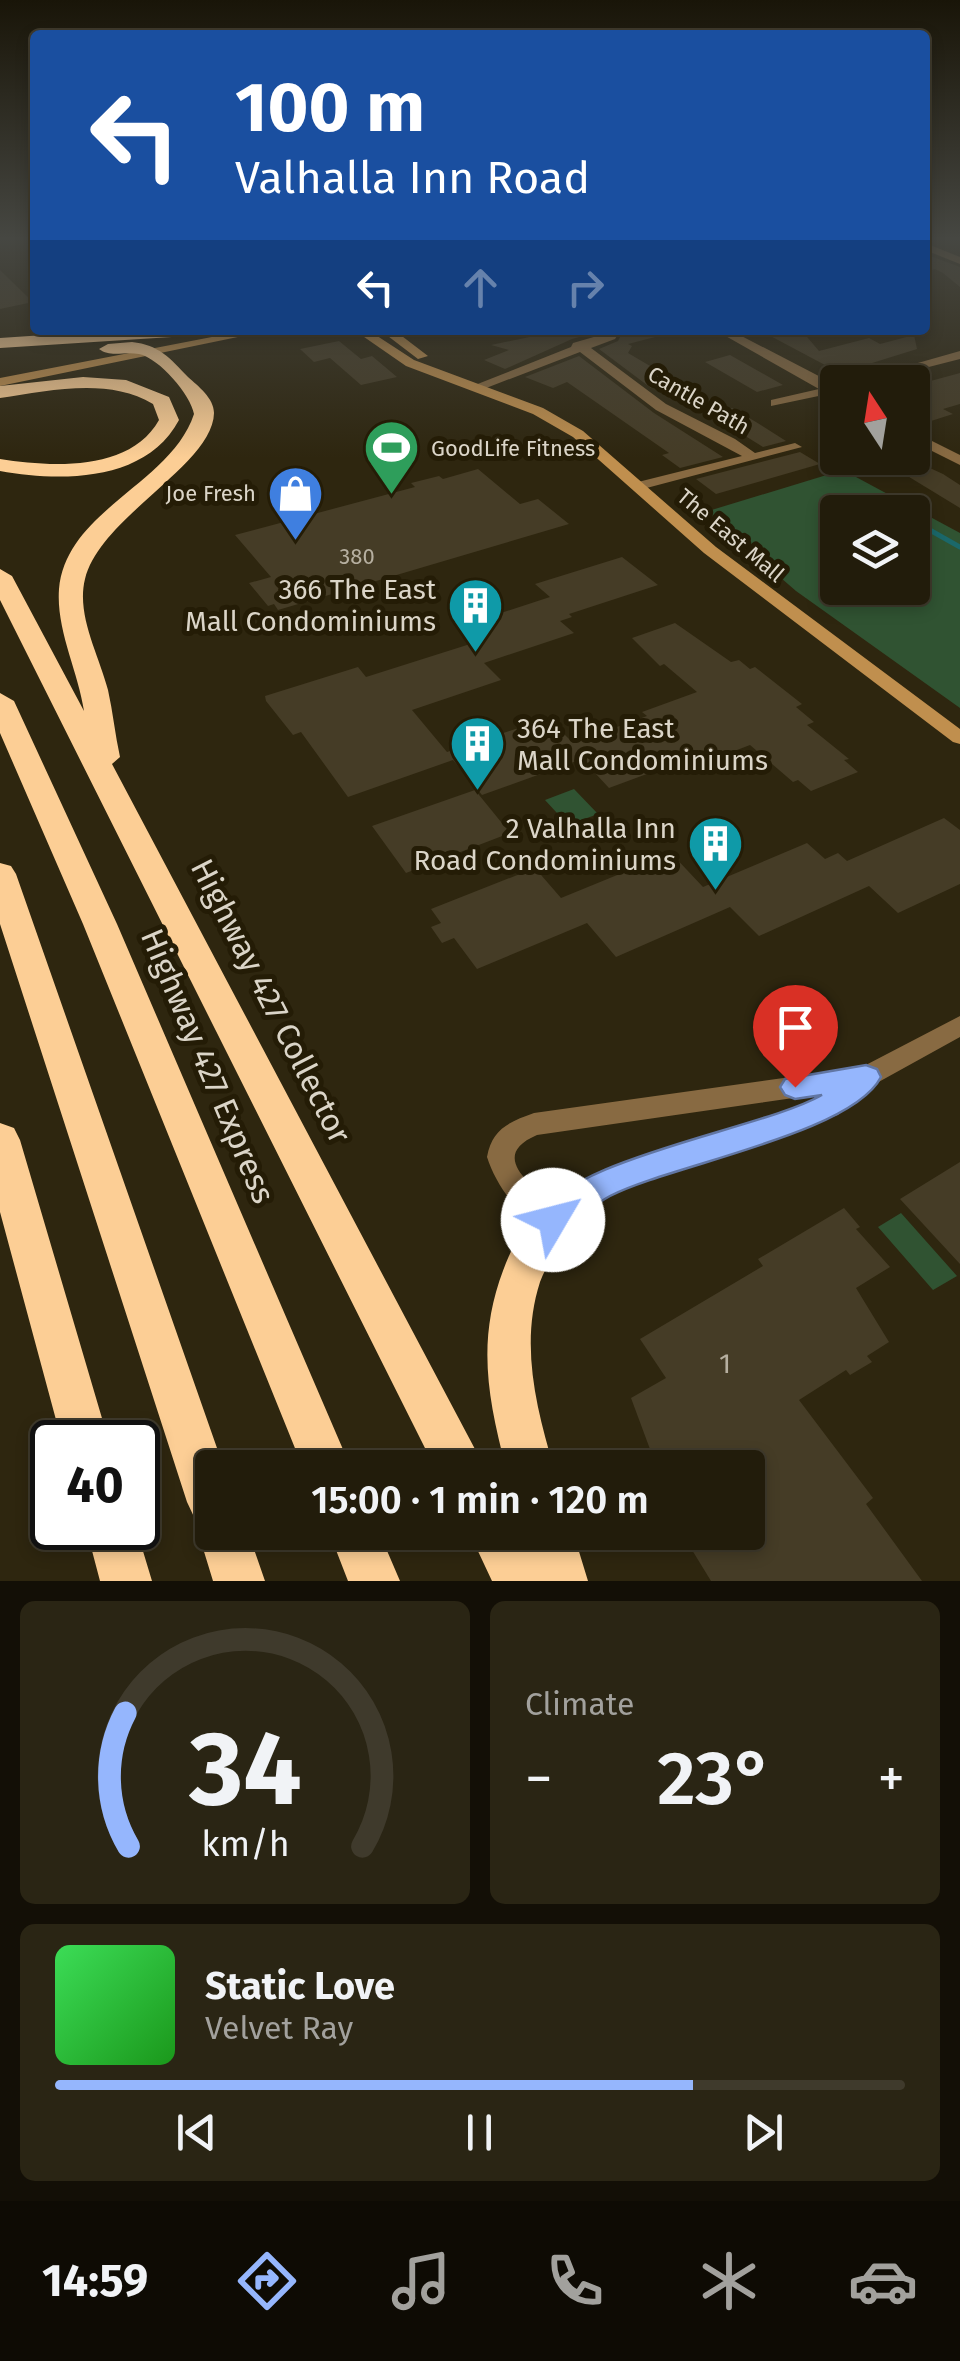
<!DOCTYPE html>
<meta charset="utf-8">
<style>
body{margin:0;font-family:"Fira Sans",sans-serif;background:#2a2514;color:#f1f3f6;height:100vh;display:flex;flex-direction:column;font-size:38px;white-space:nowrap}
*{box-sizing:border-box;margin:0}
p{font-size:32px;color:#a2a19d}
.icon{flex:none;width:55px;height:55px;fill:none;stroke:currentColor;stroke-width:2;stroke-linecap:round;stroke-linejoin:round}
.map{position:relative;height:1581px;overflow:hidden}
.panel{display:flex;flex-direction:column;gap:20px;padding:20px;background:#130f06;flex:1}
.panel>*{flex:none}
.hud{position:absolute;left:30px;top:30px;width:900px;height:305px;border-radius:10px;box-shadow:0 5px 15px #0003,0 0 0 2px #3f3a2c;background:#1a4fa0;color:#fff;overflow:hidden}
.needle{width:65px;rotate:348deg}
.fabs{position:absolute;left:820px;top:365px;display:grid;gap:20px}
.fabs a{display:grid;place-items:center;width:110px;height:110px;border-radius:10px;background:#221c0b;box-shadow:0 5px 15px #0003,0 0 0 2px #3f3a2c;font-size:50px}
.speed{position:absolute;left:30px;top:1420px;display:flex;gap:20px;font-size:50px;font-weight:700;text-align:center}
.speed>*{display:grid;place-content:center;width:130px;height:130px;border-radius:50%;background:#221c0b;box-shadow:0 5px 15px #0003,0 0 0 2px #3f3a2c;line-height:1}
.speed .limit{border:5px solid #111;border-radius:15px;background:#fff;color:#111}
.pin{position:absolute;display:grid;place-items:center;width:85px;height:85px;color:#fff;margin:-102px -42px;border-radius:50% 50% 50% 0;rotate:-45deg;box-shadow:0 0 10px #0007}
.pin .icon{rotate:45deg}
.me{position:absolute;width:110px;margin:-55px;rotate:53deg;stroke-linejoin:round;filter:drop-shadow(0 0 8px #0008)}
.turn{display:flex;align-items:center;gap:35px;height:210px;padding:0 40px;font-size:45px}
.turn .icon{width:130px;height:130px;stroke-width:2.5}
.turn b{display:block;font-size:70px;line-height:85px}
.lanes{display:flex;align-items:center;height:95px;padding:0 40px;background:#0003;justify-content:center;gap:50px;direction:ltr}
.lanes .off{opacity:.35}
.big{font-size:75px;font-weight:600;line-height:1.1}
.panel .tile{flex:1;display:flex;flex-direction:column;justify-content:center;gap:15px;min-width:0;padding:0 35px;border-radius:15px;background:#2a2514}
.panel .dial{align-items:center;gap:0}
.dial svg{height:260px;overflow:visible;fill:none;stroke:#3f3a2c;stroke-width:7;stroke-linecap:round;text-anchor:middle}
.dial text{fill:#f1f3f6;stroke:none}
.song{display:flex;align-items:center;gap:30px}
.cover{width:120px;height:120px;border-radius:15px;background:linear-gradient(135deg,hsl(130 70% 55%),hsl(120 70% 35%))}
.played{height:10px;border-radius:5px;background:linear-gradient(90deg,#95b6fd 75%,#3f3a2c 75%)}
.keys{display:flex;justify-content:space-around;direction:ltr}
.heat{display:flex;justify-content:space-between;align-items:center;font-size:55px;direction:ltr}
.panel .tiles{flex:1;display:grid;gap:20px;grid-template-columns:1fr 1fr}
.tile:last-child{grid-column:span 2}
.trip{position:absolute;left:195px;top:1450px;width:570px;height:100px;border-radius:10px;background:#221c0b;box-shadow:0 5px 15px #0003,0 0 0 2px #3f3a2c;font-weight:600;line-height:100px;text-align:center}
.tab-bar{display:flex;height:160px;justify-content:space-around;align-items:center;background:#0e0b04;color:#a2a19d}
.tab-bar .icon{width:70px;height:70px}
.tab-bar .on{color:#95b6fd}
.tab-bar b{font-size:45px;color:#f1f3f6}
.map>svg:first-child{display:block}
</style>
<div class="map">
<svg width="960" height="1581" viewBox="0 0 960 1581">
<rect width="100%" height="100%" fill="#2e260f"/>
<!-- green -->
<path fill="#305332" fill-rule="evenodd" d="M843 470 960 533V708L796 591 705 512ZM838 512H912V588H838Z
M574 789 598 814 568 825 545 800Z
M901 1213 957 1276 933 1290 878 1227Z"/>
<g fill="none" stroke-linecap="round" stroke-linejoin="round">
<!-- stream -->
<path stroke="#1b686a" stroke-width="5" d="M912 520 960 547"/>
</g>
<!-- building -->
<path fill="#453c26" d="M925 254 960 267V287L943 273 935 269 925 272Z
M0 270 33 302 0 309Z
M563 330H604L572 339 505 369 484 360 509 350 491 345Z
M615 330H658L659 336 628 344 632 346 628 353 662 373 651 388 599 349 618 341 621 335Z
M759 330 802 331 819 351 869 338 880 344 914 335 917 349 840 373Z
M339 341 361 359 372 356 397 377 361 385 330 358 314 362 300 349Z
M730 355 783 385 757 392 705 362Z
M579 356 654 413 723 457 680 468 662 455 669 453 567 382 553 388 525 377Z
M960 373V404L943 409 953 414 931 421 920 415 912 418V386Z
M732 408 756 422 786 441 763 447 710 414Z
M800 452 820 464 716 494 696 479Z
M878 458H908L943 474 960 485V508Z
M478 469 520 504 538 499 569 524 278 610 274 604 268 606 249 583 271 577 235 535 415 487 411 483 439 476 443 479Z
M622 557 658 585 569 614 572 617 560 621 574 633 484 663 501 680 412 710 447 752 548 718 573 743 647 716 642 712 697 692 664 664 660 666 632 638 675 623 731 662 739 660 750 669 755 667 802 704 796 707 814 722 807 725 849 759 844 760 858 772 811 791 798 780 793 782 750 745 698 765 690 758 609 788 582 759 482 795 453 760 348 797 301 732 293 735 266 701 265 696 358 667 366 677 467 645 472 642 458 627 550 597 535 584Z
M475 790 510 833 406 873 372 826Z
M944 818 960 830V884L898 913 869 886 759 936 730 907 616 957 587 923 477 969 454 938 442 943 431 927 441 923 431 909 535 868 561 898 671 853 703 887 807 843 825 859 838 853 847 861Z
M960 1162V1264L900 1199Z
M844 1208 860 1227 856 1229 890 1267 856 1288 889 1342 867 1356 872 1362 850 1375 846 1370 799 1400 873 1498 866 1504 922 1581H711L681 1532H748V1468H657L631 1398 666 1378 640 1339 763 1266 758 1259Z"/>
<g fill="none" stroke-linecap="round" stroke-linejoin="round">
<!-- minor -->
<path fill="#886a42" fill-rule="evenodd" d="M925 243 960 257V264L925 250Z
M715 330H730L838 386V398L828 394 771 406V400L819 389Z
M611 332 617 336 615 339 591 348 666 404 735 439 755 453 795 443 802 447 639 490 632 486 634 483 742 456 656 410 580 352 481 390 470 387 571 347 573 343Z
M960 351V359L870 382H851Z
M912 431 960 455V465L912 441Z"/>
<!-- tertiary -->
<path fill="#886a42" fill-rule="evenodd" d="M960 1016V1037L875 1084 838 1115 625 1188 592 1205 563 1229 553 1233C522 1221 497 1188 487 1157 492 1129 509 1122 534 1113L862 1067ZM828 1093 820 1099 607 1171 572 1187 553 1203C528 1183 490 1155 537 1135Z"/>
<!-- secondary -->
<path fill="#c08f4e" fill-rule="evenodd" d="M248 330H272L0 386V378Z
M354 330H368L414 360 543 408 583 431 716 547 960 729V744L953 742 704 553 573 437 533 414 406 366Z
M380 330H394L428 356 418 359Z"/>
<!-- motorway -->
<path fill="#fcce95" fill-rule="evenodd" d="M119 330H212L203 335 0 348V338Z
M132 342C159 345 170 358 188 377 198 386 214 398 214 413 213 465 100 517 85 579 76 615 99 655 108 690 113 712 115 735 120 757L112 764 485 1468H435L0 600V569L12 576 84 711C78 671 56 630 59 589 66 510 171 484 194 414 191 395 159 358 139 354 124 351 111 358 99 349L108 344Z
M83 377 126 380 169 397 179 420C146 482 62 482 0 471V459C51 467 130 472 159 420L153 404C107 377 50 391 0 398V386Z
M0 693 14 701 117 924 351 1468H303L83 924 0 733Z
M0 863 11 866 16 874 224 1468H212V1532H248L265 1581H213L198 1532 202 1522 195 1519 187 1502 0 924Z
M0 1123 14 1128 20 1140 109 1442H62L0 1212Z
M553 1201 568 1207 574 1220C564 1241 548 1260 540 1282 520 1344 536 1407 554 1468H506C484 1385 476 1326 513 1247 523 1227 533 1209 553 1201Z
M86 1528H136L152 1581H100Z
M329 1532H379L400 1581H348Z
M469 1532H521L526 1541 523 1532H573L588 1581H492Z"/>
</g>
<!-- sky -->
<linearGradient id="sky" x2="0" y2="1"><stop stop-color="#191508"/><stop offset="0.52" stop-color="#464742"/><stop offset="1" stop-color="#464742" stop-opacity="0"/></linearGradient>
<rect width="960" height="458" fill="url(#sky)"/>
<!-- route -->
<path fill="#95b6fd" stroke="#6176a4" stroke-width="2.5" d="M866 1065 877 1069 881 1077C852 1134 670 1165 610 1196 589 1207 575 1226 553 1234L542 1230 537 1220C565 1158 760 1130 822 1095L795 1099 785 1095 780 1087 785 1079Z"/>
<!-- icons -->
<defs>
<symbol id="stadium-pin" viewBox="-11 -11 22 30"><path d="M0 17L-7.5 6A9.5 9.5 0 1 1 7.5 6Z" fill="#2e9e5b" stroke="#241c06"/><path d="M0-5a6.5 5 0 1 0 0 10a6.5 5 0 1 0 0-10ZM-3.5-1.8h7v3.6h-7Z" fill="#fff"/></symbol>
<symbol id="shop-pin" viewBox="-11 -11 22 30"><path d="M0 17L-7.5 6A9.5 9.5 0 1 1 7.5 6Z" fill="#3f7fe0" stroke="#241c06"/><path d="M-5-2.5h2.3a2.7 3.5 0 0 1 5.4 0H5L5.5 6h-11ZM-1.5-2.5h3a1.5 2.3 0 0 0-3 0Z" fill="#fff"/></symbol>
<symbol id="building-pin" viewBox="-11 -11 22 30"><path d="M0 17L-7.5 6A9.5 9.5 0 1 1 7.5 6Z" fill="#0f9aa8" stroke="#241c06"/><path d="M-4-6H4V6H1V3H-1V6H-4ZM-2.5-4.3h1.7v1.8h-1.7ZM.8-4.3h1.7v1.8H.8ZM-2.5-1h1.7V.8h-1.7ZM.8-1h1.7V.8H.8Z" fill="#fff"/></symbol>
</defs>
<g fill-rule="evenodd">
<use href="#stadium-pin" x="360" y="416" width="63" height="86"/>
<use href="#shop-pin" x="264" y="462" width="63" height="86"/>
<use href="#building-pin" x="444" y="574" width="63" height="86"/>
<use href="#building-pin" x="446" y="712" width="63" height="86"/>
<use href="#building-pin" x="684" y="812" width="63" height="86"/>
</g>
<g text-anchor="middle" stroke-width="10" stroke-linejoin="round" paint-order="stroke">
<!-- far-street labels -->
<g font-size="22" fill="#dbd5c8" stroke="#241c06">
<text transform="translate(699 400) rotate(30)" y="8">Cantle Path</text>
<text transform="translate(731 535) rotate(40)" y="8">The East Mall</text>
</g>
<!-- far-poi labels -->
<g font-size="22" fill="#dbd5c8" stroke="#241c06" text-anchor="start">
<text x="431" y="456">GoodLife Fitness</text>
<text x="256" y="501" text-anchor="end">Joe Fresh</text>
</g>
<!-- number labels -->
<g font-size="22" fill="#b6afa0">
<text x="357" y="564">380</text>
</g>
<!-- poi labels -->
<g font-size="28" fill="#dbd5c8" stroke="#241c06" text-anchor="end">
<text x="436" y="599">366 The East<tspan x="436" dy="32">Mall Condominiums</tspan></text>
<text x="517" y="738" text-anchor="start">364 The East<tspan x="517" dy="32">Mall Condominiums</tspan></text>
<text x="676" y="838">2 Valhalla Inn<tspan x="676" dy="32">Road Condominiums</tspan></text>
</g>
<!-- near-number labels -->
<g font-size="28" fill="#b6afa0">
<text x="725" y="1373">1</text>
</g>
<!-- near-street labels -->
<g font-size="32" fill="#dbd5c8" stroke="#241c06">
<text transform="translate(271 1001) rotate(63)" y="11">Highway 427 Collector</text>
<text transform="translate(208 1066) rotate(67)" y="11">Highway 427 Express</text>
</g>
</g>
</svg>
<div class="fabs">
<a><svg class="needle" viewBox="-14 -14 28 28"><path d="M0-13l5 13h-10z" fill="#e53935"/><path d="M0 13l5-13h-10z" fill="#a2a19d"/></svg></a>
<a><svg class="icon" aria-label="layers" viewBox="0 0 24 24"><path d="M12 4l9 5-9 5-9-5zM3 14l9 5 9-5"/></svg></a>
</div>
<div class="speed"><div class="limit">40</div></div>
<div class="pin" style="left:795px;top:1087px;background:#d93025"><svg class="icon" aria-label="arrive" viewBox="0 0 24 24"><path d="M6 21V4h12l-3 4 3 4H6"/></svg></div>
<svg class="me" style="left:553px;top:1220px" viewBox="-20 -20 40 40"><circle r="19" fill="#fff"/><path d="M0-13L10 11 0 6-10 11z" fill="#95b6fd"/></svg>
<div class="trip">15:00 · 1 min · 120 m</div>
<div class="hud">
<div class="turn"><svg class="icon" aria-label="left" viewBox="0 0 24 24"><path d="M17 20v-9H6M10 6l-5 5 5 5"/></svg><div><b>100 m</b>Valhalla Inn Road</div></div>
<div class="lanes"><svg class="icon" aria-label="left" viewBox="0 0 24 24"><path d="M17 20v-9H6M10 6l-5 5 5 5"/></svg><svg class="icon off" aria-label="ahead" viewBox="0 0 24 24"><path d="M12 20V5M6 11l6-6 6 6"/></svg><svg class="icon off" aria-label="right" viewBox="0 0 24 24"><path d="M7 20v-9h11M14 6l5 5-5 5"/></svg></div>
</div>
</div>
<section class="panel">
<div class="tiles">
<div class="tile dial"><svg viewBox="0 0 100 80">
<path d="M14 69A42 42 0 1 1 86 69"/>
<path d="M14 69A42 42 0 0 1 13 28" stroke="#95b6fd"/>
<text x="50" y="56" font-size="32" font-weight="700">34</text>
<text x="50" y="72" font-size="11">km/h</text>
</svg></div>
<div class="tile"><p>Climate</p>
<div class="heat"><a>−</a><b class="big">23°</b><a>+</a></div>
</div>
<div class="tile">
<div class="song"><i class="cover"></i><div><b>Static Love</b><p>Velvet Ray</p></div></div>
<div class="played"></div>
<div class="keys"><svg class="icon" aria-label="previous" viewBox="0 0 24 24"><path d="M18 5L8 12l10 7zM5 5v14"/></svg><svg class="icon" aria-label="pause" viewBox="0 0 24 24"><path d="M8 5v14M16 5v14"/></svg><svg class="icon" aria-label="next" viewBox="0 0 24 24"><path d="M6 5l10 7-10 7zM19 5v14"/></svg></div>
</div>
</div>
</section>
<nav class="tab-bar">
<b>14:59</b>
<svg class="icon on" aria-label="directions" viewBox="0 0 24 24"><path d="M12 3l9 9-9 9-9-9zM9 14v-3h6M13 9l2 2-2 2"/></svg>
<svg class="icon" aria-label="music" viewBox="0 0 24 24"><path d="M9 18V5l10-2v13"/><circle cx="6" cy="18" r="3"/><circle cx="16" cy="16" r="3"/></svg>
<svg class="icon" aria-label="phone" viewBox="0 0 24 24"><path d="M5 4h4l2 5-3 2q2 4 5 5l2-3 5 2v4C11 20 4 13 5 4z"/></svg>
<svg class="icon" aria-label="climate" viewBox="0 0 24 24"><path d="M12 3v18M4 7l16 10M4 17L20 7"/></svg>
<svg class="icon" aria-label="car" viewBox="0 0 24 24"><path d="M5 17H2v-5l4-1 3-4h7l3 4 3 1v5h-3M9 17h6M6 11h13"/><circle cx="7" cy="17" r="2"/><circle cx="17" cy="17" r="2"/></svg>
</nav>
